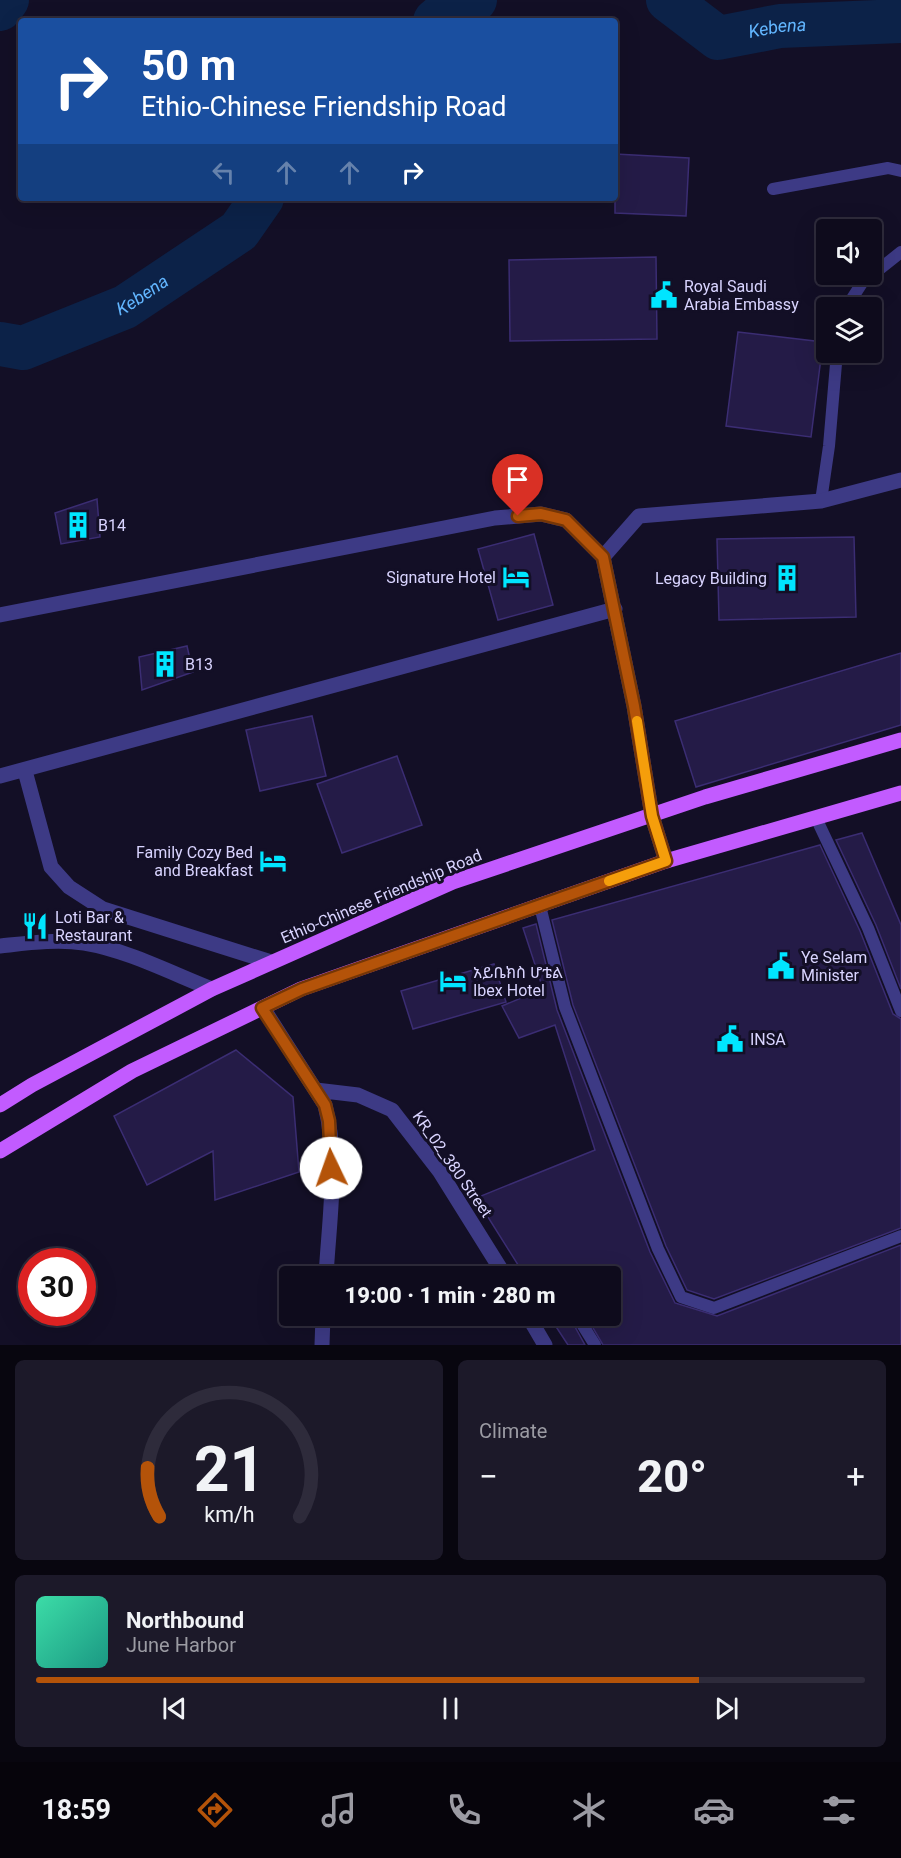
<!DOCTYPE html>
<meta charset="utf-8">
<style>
body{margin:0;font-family:Roboto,"Noto Sans Ethiopic",sans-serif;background:#1c1929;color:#f1f3f6;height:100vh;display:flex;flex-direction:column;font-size:22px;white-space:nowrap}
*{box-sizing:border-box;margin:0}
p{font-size:20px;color:#9b9ba3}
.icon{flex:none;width:33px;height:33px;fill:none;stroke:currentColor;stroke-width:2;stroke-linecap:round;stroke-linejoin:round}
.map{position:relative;height:1345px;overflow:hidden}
.details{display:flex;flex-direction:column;gap:15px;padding:15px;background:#08060f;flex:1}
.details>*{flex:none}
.top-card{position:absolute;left:18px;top:18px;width:600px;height:183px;border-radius:6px;box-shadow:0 6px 24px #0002,0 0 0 2px #2e2b3b;background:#1a4fa0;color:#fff;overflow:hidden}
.buttons{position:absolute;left:816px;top:219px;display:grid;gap:12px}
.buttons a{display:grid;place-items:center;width:66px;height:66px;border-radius:6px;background:#0e0b1c;box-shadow:0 6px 24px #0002,0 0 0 2px #2e2b3b;font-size:30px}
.speed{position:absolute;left:18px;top:1248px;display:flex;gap:12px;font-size:30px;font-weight:700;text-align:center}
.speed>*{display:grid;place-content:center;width:78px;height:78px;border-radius:50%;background:#0e0b1c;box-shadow:0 6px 24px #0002,0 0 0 2px #2e2b3b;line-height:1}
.speed .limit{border:9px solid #d22;background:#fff;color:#111}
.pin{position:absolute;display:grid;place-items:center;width:51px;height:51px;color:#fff;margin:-62px -26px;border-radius:50% 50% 50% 0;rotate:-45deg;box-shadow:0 0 6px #0007}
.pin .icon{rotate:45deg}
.me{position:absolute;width:66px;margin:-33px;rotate:357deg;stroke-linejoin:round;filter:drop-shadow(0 0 4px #0008)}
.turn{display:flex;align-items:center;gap:21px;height:126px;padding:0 24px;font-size:27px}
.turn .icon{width:78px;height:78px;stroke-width:2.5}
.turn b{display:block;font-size:42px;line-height:51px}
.lanes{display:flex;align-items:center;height:57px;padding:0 24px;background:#0003;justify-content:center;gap:30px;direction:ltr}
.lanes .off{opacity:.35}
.big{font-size:45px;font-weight:800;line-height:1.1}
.details .widget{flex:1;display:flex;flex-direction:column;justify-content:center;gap:9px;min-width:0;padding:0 21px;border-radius:9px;background:#1c1929}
.details .dial{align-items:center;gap:0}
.dial svg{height:156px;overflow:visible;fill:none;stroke:#2e2b3b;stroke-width:7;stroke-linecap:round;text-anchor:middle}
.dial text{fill:#f1f3f6;stroke:none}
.song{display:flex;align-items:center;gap:18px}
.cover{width:72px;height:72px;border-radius:9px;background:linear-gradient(135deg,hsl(160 70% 55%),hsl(170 70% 35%))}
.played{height:6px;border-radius:3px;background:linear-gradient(90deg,#b45309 80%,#2e2b3b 80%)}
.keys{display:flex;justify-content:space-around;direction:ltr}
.heat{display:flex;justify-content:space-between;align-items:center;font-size:33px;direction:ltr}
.details .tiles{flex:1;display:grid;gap:15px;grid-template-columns:1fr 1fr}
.widget:last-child{grid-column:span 2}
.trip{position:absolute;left:279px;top:1266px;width:342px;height:60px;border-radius:6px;background:#0e0b1c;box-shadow:0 6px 24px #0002,0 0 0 2px #2e2b3b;font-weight:800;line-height:60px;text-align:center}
.tabs{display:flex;height:96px;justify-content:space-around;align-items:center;background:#06040b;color:#9b9ba3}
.tabs .icon{width:42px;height:42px}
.tabs .active{color:#b45309}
.tabs b{font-size:27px;color:#f1f3f6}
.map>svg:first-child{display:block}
</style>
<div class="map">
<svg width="901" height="1345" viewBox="0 0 901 1345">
<rect width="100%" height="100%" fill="#130f26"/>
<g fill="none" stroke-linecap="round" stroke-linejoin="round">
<!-- river -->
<g stroke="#0c2248" stroke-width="44">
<path id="s1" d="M668 0 718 38 780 26 901 21"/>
<path d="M0 9 7 0"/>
<path d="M435 21 450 8 475 0"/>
<path id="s2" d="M0 344 23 348 125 307 239 231 262 198"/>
</g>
</g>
<!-- building -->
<path fill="#241b47" stroke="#3b2d73" stroke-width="1.5" d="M615 154 689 158 686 216 615 213Z
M656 257 657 339 510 341 509 260Z
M738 332 823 342 811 437 726 426Z
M97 499 100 537 61 544 55 513Z
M534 534 553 605 498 620 478 549Z
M854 537 856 617 719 620 717 539Z
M187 646 193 672 142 690 139 657Z
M901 653V725L696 787 675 721Z
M312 716 326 776 260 791 246 730Z
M397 756 422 825 342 853 317 784Z
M862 833 901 925V989L876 925 836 840Z
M820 845 860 931 893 1014 901 1019V1228L714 1299 687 1290 666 1246 573 1005 552 920Z
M536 924 557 1010 650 1252 675 1303 717 1316 901 1245V1345H603L586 1316H610V1276H525L476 1198 595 1150 555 1025 519 1038 502 1006 543 989 523 928Z
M494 964 506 1002 413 1029 401 991Z
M236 1050 293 1097 299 1172 215 1200 213 1151 147 1185 114 1116Z
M549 1316H569L585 1345H568Z"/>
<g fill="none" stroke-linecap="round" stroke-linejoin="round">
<!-- lane -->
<path stroke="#3d3a85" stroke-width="12" d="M773 189 888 168 901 171
M846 308 862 283 901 252
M821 501 829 446 837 352
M817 820 868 928 901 1011
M540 906 565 1007 658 1249 681 1297 714 1308 901 1236
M577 1316 595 1345"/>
<!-- street -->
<path stroke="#3d3a85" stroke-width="15" d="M603 557 639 516 821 501 901 480
M0 615 495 518 541 514 566 520 603 557 634 706 652 816 666 861
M25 771 51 867 69 887 103 909 271 962
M0 776 615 609
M0 946C28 943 56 939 84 943 127 950 171 973 212 989
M263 1008 325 1105C339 1159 329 1221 326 1276
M316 1090 358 1095 392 1110 440 1172 505 1276
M528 1316 545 1345
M322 1345 323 1316"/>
<!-- primary -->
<path stroke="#c25bff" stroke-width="15" d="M0 1105 32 1085 212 989 453 882 705 797 901 740
M0 1151 132 1071 301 989 666 861 901 793"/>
</g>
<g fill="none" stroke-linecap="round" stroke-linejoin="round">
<defs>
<path id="route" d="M331 1168 329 1121 325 1105 262 1008 302 989 666 861 652 816 634 706 603 557 566 520 541 514 518 516"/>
</defs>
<!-- route casing -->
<use href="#route" stroke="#753606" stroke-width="15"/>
<!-- route -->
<use href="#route" stroke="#b45309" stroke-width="10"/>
<!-- slow -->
<path stroke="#f59e0b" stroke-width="10" d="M609 881 666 861 652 816 637 721"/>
</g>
<!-- icons -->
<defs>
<symbol id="civic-bare" viewBox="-9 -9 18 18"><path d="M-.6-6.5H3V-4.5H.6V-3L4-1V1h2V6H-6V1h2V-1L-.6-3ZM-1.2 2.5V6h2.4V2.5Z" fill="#00e5ff" stroke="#130f26" stroke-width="2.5" paint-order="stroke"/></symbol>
<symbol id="building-bare" viewBox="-9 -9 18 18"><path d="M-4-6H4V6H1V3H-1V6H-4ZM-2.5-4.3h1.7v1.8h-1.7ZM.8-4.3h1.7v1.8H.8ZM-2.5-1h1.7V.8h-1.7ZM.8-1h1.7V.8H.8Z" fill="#00e5ff" stroke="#130f26" stroke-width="2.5" paint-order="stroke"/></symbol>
<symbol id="hotel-bare" viewBox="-9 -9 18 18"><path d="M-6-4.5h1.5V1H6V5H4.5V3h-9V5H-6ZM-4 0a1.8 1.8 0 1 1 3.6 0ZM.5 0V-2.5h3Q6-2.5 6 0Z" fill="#00e5ff" stroke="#130f26" stroke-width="2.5" paint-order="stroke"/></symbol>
<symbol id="restaurant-bare" viewBox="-9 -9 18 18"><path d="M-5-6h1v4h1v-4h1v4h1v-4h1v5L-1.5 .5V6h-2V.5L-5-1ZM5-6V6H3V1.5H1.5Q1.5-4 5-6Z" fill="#00e5ff" stroke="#130f26" stroke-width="2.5" paint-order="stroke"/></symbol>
</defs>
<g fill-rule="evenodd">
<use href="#civic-bare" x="645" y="276" width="38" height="38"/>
<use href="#building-bare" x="59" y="506" width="38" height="38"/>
<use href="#hotel-bare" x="497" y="558" width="38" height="38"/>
<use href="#building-bare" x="768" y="559" width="38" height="38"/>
<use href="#building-bare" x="146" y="645" width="38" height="38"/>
<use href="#hotel-bare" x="254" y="842" width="38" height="38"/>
<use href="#restaurant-bare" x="16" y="907" width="38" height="38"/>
<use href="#civic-bare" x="762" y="947" width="38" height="38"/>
<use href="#hotel-bare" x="434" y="962" width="38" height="38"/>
<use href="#civic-bare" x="711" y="1020" width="38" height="38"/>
</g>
<g text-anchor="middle" stroke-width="6" stroke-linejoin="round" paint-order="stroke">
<!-- poi labels -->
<g font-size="16" fill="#d9d4ff" stroke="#130f26" text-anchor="start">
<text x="684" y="292">Royal Saudi<tspan x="684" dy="18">Arabia Embassy</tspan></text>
<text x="98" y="531">B14</text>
<text x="496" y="583" text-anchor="end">Signature Hotel</text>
<text x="767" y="584" text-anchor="end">Legacy Building</text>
<text x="185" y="670">B13</text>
<text x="253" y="858" text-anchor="end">Family Cozy Bed<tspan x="253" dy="18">and Breakfast</tspan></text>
<text x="55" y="923">Loti Bar &amp;<tspan x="55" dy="18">Restaurant</tspan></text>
<text x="801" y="963">Ye Selam<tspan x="801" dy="18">Minister</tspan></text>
<text x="473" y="978">አይቤክስ ሆቴል<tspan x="473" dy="18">Ibex Hotel</tspan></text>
<text x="750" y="1045">INSA</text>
</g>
<!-- street labels -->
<g font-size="16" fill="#d9d4ff" stroke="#130f26">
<text transform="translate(381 896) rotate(-23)" y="6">Ethio-Chinese Friendship Road</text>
<text transform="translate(453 1164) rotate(55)" y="6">KR_02_380 Street</text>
</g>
<!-- water labels -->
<g font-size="18" font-style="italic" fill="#62b6ff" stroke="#130f26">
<text dy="6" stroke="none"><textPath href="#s1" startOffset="123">Kebena</textPath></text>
<text dy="6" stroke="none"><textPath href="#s2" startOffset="154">Kebena</textPath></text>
</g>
</g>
</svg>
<div class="buttons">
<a><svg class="icon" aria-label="sound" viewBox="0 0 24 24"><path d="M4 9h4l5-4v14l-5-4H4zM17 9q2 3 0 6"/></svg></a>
<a><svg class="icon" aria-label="layers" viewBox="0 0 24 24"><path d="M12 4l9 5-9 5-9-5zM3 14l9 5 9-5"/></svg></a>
</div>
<div class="speed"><div class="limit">30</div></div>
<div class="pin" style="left:518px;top:516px;background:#d93025"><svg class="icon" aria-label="arrive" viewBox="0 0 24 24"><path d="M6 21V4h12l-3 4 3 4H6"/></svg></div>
<svg class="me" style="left:331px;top:1168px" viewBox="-20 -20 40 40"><circle r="19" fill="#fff"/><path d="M0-13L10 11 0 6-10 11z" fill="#b45309"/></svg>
<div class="trip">19:00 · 1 min · 280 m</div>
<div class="top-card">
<div class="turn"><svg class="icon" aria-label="right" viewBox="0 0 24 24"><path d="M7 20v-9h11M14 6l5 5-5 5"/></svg><div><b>50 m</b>Ethio-Chinese Friendship Road</div></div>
<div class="lanes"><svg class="icon off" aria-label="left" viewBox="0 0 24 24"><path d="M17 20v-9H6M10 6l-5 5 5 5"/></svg><svg class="icon off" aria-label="ahead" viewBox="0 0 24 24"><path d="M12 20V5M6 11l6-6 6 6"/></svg><svg class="icon off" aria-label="ahead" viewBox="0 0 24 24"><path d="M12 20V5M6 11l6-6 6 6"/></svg><svg class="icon" aria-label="right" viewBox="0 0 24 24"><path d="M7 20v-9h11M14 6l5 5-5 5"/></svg></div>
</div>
</div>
<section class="details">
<div class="tiles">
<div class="widget dial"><svg viewBox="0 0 100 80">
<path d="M14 69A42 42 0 1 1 86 69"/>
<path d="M14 69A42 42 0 0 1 8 44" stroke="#b45309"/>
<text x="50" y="56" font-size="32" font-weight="700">21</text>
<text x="50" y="72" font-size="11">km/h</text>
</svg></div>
<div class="widget"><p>Climate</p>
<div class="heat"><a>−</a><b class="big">20°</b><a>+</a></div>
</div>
<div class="widget">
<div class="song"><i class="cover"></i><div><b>Northbound</b><p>June Harbor</p></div></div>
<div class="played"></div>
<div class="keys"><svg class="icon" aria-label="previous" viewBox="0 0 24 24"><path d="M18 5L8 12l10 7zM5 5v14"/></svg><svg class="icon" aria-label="pause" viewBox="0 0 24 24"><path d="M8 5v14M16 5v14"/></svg><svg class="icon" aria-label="next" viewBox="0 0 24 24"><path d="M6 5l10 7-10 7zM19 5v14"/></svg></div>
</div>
</div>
</section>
<nav class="tabs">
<b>18:59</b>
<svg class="icon active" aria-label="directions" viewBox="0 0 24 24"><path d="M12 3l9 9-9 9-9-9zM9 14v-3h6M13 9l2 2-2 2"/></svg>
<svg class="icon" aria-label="music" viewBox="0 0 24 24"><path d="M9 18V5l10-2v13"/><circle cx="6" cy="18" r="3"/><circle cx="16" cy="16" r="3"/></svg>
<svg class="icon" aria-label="phone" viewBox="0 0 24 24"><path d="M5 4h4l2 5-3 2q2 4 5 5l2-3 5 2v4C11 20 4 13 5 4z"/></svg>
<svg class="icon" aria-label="climate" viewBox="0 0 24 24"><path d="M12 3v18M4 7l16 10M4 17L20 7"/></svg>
<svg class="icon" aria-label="car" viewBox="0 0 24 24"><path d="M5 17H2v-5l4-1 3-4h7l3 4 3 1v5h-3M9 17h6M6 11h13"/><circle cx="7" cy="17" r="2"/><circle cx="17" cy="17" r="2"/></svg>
<svg class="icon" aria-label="filters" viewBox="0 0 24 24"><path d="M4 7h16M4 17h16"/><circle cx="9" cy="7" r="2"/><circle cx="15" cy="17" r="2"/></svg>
</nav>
